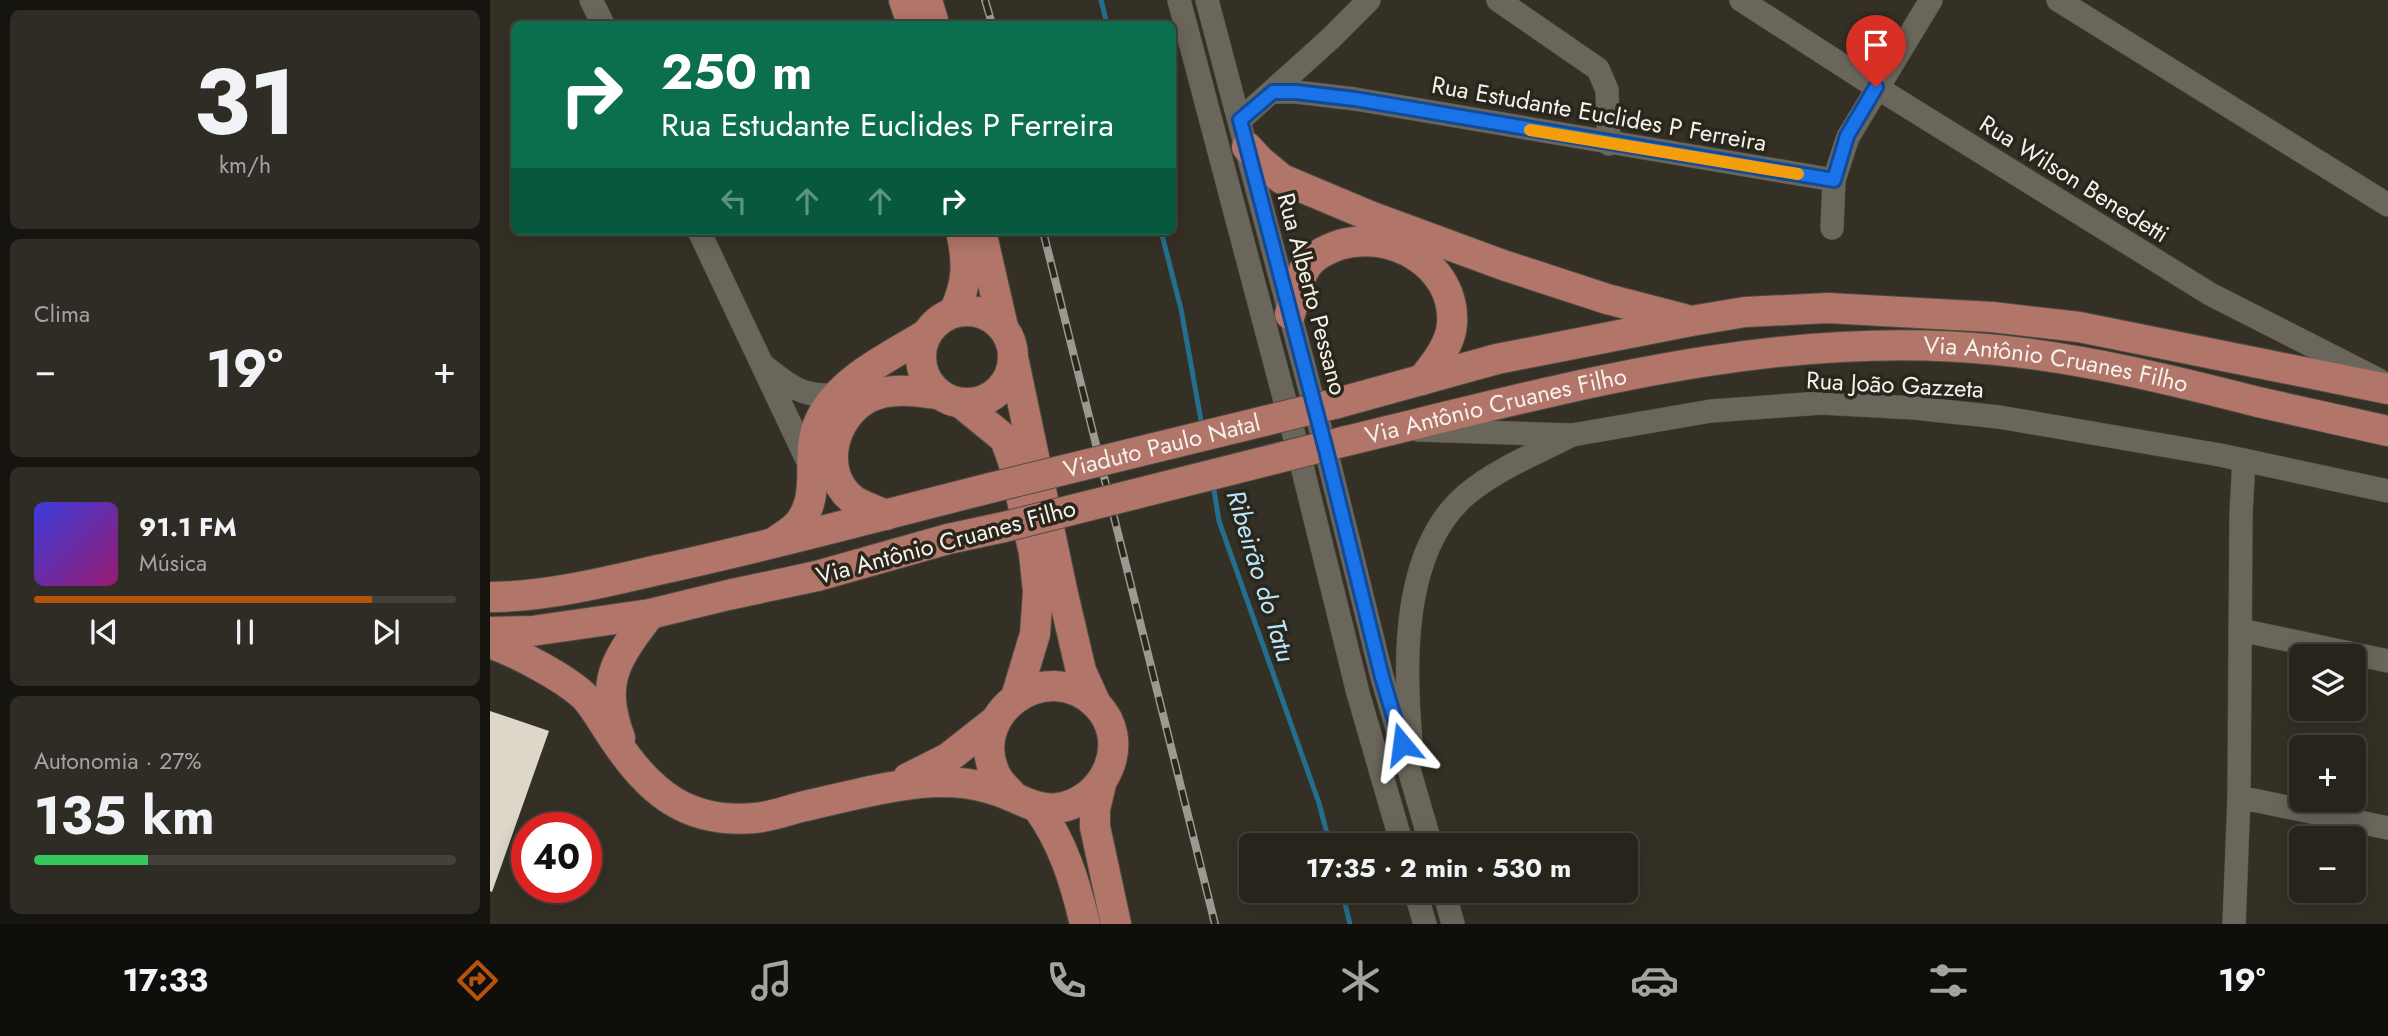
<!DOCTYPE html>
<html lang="pt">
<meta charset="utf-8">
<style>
body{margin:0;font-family:Jost,sans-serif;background:#2f2c25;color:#f1f3f6;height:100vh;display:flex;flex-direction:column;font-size:26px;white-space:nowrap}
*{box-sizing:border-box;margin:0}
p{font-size:23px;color:#a4a4a3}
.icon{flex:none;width:38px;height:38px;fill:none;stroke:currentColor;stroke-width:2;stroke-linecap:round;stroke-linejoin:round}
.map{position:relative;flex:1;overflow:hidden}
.panel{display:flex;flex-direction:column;gap:10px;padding:10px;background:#15140f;width:490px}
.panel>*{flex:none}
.hud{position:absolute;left:21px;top:21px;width:665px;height:214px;border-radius:10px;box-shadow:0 4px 18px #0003,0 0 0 2px #43413b;background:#0b6e4f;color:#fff;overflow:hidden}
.tools{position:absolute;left:1799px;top:644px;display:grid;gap:14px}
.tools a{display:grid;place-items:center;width:77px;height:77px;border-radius:10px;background:#27241c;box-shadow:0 4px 18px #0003,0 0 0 2px #43413b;font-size:35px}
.speed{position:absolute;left:21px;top:812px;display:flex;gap:14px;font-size:35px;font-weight:700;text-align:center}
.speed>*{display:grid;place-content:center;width:91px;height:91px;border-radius:50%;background:#27241c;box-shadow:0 4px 18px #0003,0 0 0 2px #43413b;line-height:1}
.speed .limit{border:10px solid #d22;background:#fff;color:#111}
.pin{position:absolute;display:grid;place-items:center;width:60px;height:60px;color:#fff;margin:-72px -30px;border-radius:50% 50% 50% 0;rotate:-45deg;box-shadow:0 0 7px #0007}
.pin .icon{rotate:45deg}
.me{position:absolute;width:77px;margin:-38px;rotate:344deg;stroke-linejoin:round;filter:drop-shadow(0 0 5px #0008)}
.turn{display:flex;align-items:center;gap:24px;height:147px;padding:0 35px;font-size:32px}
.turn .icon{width:91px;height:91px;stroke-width:2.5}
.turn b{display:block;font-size:49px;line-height:60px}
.lanes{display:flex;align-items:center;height:66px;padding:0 35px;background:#0003;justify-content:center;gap:35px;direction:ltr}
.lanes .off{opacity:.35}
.big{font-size:52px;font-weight:700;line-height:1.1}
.panel .widget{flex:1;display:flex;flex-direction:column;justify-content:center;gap:10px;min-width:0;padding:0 24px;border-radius:10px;background:#2f2c25}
.panel .dial{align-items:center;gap:0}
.dial b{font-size:91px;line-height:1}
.song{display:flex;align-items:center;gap:21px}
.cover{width:84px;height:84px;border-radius:10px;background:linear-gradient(135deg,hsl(240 70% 55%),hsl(320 70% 35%))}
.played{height:7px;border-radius:4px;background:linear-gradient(90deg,#b45309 80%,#43413b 80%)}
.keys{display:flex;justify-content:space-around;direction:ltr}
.heat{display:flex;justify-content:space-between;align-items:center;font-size:38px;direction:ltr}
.charge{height:10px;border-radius:5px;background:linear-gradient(90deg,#34c759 27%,#43413b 0)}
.trip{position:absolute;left:749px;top:833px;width:399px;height:70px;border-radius:10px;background:#27241c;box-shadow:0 4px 18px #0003,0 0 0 2px #43413b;font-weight:700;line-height:70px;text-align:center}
.menu{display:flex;height:112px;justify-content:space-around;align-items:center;background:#100e0b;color:#a4a4a3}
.menu .icon{width:49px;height:49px}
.menu .current{color:#b45309}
.menu b{font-size:32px;color:#f1f3f6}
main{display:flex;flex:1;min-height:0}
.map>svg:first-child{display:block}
</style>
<main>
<section class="panel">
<div class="widget dial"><b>31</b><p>km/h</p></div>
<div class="widget"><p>Clima</p>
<div class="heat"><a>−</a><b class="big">19°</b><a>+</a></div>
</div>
<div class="widget">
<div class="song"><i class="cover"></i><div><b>91.1 FM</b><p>Música</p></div></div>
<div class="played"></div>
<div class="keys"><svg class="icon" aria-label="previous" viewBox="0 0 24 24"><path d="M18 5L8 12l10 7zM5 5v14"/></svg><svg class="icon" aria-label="pause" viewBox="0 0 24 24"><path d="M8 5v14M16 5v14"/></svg><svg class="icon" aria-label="next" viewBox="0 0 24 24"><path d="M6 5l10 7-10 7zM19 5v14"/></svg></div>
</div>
<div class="widget"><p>Autonomia · 27%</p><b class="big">135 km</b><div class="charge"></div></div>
</section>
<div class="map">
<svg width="1898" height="924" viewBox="0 0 1898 924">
<rect width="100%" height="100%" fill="#343025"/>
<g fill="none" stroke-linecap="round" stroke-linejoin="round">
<!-- stream -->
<path stroke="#256f8e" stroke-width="5" d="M611 0 617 24
M671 231 691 309 712 426
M723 484 729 521 829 803 840 845
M852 891 860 924"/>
</g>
<!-- building -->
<path fill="#dcd7c9" d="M0 711 59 731 2 892 0 891Z"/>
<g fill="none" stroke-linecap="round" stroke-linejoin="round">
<defs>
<path id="minor" d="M101 0 113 24
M689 0 809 454 868 693 912 845
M717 0 836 450 892 677 941 845
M1008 0 1108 69 1117 90 1119 144
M1251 0 1386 87 1720 294 1889 380
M1568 0 1898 205
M783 92H806L865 99 1344 180
M750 120 840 39 879 0
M1342 228 1344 180 1358 137 1441 0
M209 231 321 468
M273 365C300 386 313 399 349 394
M928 430 1082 435 1221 411 1331 403 1424 408 1509 417 1730 455 1898 491
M1750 630 1898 661
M921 742C914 665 911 549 977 494 1007 469 1045 454 1080 436
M1749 797 1898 828
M925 891 935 924
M954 891 963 924
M1744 924 1749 797 1751 513 1754 460"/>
<g id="major">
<path d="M414 0 422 24"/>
<path d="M437 0 444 24"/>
<path d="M757 147 770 161 792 179 880 216 1013 265 1117 299 1194 319"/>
<path d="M491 231 513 327"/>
<circle cx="477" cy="357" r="46"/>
<path d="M464 312C478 282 478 263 471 231"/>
<path d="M800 314C805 298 807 278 818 264 826 254 838 249 849 245 901 229 966 265 962 324 961 344 944 365 932 380"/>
<path d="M524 362 573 594 591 671 606 704"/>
<path d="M471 403 515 439 523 461 544 553 548 592 545 634 526 697"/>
<path d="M844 404 1007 359 1201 321 1255 312 1338 308 1502 317 1589 327 1898 389"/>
<path id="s1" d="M856 441C1069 390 1285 327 1507 350 1596 359 1682 380 1768 402 1811 412 1855 421 1898 431"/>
<path d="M396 515C386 510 371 506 362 499 325 469 346 406 388 394 408 388 429 392 448 394"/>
<path d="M285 542C293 536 304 530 310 522 333 491 313 452 331 418 351 379 399 357 435 335"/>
<path d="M0 597C53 597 112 583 163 571 277 547 388 516 500 488"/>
<path d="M0 632 42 631 160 614 238 595 327 576 458 539 514 527"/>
<path d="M0 643C27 653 76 678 96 698 107 711 116 728 126 742 161 794 199 824 265 818 280 817 296 811 311 807 351 798 390 787 430 783 452 781 477 782 498 788 522 793 544 812 568 808 616 801 643 741 606 704 555 654 472 717 508 779 512 785 518 790 522 795"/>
<path d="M130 738C109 681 126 659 160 614"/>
<path d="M418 778 458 758 505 721"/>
<path d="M611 784 605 809V827L626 924"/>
<path d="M547 807C573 842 585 882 595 924"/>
</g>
</defs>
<!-- minor casing -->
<use href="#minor" stroke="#504c43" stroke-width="24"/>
<!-- major casing -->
<use href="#major" stroke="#504c43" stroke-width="32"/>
<!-- minor -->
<use href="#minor" stroke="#6b665b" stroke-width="23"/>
<!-- major -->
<use href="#major" stroke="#b2756a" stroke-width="30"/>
<defs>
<path id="rail" d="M495 0 502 24
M553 231 725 924"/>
</defs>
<!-- rail casing -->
<use href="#rail" stroke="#9c9990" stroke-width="8"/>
<!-- rail -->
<use href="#rail" stroke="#2a261c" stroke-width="5" stroke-dasharray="16" stroke-linecap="butt"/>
<defs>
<g id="major-bridge">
<path id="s2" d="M500 488 844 404"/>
<path d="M514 527 856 441"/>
</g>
</defs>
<!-- major-bridge casing -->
<use href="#major-bridge" stroke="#504c43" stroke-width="32" stroke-linecap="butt"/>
<!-- major-bridge -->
<use href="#major-bridge" stroke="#b2756a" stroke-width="30"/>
</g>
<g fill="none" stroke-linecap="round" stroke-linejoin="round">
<defs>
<path id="route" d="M912 744 892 677 836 450 750 120 783 92H806L865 99 1344 180 1357 136 1386 87"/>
</defs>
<!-- route casing -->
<use href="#route" stroke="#114b97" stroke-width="18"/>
<!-- route -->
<use href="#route" stroke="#1a73e8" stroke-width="12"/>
<!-- slow -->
<path stroke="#f59e0b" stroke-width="12" d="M1040 130 1308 174"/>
</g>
<g text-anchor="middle" stroke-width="7" stroke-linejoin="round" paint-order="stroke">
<!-- street labels -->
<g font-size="24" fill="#f5f2eb" stroke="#2a261c">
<text transform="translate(1109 114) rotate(10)" y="8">Rua Estudante Euclides P Ferreira</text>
<text transform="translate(1584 179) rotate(32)" y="8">Rua Wilson Benedetti</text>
<text transform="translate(822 294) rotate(75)" y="8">Rua Alberto Pessano</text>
<text dy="8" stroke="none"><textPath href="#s1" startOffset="721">Via Antônio Cruanes Filho</textPath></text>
<text transform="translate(1405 385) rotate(3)" y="8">Rua João Gazzeta</text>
<text dy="8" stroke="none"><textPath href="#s1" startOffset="154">Via Antônio Cruanes Filho</textPath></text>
<text dy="8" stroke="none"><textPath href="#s2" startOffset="177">Viaduto Paulo Natal</textPath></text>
<text transform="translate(456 542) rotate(-15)" y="8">Via Antônio Cruanes Filho</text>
</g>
<!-- water labels -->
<g font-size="26" font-style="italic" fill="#bae7fd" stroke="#2a261c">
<text transform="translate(771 576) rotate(73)" y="9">Ribeirão do Tatu</text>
</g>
</g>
</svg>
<div class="tools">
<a><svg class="icon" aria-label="layers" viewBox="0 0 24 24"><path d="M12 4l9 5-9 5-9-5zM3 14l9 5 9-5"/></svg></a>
<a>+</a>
<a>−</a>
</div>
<div class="speed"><div class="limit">40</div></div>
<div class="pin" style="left:1386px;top:87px;background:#d93025"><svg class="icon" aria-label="arrive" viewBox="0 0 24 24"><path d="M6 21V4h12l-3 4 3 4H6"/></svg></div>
<svg class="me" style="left:912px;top:744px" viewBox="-20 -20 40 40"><path d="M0-17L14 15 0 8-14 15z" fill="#1a73e8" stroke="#fff" stroke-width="4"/></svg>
<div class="trip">17:35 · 2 min · 530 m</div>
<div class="hud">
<div class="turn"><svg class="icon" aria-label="right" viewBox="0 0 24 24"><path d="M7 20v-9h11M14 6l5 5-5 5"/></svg><div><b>250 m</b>Rua Estudante Euclides P Ferreira</div></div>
<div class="lanes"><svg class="icon off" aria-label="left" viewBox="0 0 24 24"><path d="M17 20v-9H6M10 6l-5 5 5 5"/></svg><svg class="icon off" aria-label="ahead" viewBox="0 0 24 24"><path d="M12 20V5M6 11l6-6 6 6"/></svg><svg class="icon off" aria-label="ahead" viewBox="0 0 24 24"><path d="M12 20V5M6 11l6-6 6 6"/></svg><svg class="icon" aria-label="right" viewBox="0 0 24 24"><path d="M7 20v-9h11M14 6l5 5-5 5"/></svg></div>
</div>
</div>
</main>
<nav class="menu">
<b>17:33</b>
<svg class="icon current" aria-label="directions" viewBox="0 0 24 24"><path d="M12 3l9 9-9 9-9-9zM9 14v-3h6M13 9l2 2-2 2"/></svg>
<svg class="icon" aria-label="music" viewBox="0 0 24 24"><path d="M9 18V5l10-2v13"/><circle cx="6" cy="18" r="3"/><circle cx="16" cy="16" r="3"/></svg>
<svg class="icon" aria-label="phone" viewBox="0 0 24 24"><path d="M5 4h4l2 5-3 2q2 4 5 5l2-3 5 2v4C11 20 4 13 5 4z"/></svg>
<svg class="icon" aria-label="climate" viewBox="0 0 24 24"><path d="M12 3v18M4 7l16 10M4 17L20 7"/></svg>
<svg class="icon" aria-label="car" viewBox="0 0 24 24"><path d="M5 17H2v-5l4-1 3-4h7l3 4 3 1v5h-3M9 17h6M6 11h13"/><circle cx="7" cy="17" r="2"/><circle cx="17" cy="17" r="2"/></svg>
<svg class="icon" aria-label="filters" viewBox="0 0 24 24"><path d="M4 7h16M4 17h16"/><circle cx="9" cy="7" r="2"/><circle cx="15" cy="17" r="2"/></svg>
<b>19°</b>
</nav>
